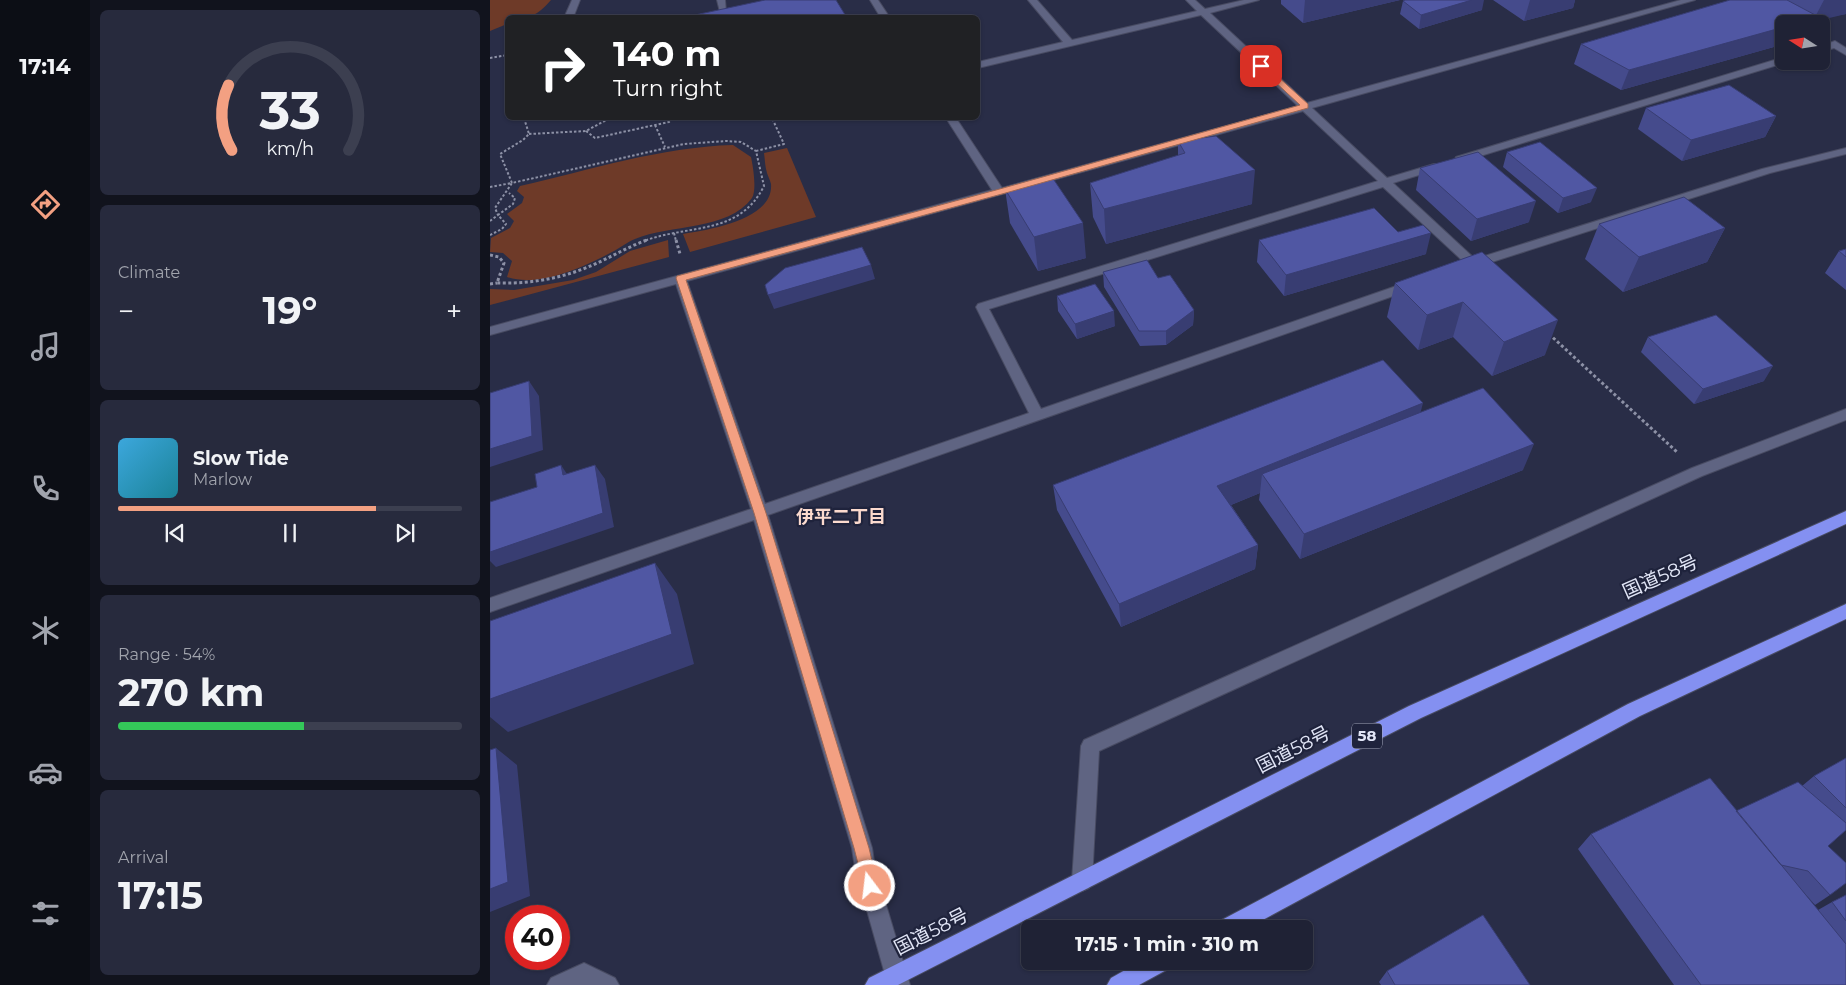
<!DOCTYPE html>
<meta charset="utf-8">
<style>
body{margin:0;font-family:Montserrat,"Noto Sans JP",sans-serif;background:#272a3d;color:#f1f3f6;height:100vh;display:flex;flex-direction:column;font-size:19px;white-space:nowrap}
*{box-sizing:border-box;margin:0}
p{font-size:16px;color:#a1a4ad}
.icon{flex:none;width:28px;height:28px;fill:none;stroke:currentColor;stroke-width:2;stroke-linecap:round;stroke-linejoin:round}
.map{position:relative;flex:1;overflow:hidden}
.details{display:flex;flex-direction:column;gap:10px;padding:10px;background:#11131d;width:400px}
.details>*{flex:none}
.top-card{position:absolute;left:15px;top:15px;width:475px;height:105px;border-radius:8px;box-shadow:0 1px 4px #0004,0 0 0 1px #3c3f50;background:#202124;color:#fff;overflow:hidden}
.needle{width:32px;rotate:282deg}
.tools{position:absolute;left:1285px;top:15px;display:grid;gap:10px}
.tools a{display:grid;place-items:center;width:55px;height:55px;border-radius:8px;background:#1f2235;box-shadow:0 1px 4px #0004,0 0 0 1px #3c3f50;font-size:25px}
.speed{position:absolute;left:15px;top:905px;display:flex;gap:10px;font-size:25px;font-weight:700;text-align:center}
.speed>*{display:grid;place-content:center;width:65px;height:65px;border-radius:50%;background:#1f2235;box-shadow:0 1px 4px #0004,0 0 0 1px #3c3f50;line-height:1}
.speed .limit{border:8px solid #d22;background:#fff;color:#111}
.pin{position:absolute;display:grid;place-items:center;width:42px;height:42px;color:#fff;margin:-21px;border-radius:10px;box-shadow:0 2px 8px #0006}
.me{position:absolute;width:55px;margin:-28px;rotate:345deg;stroke-linejoin:round;filter:drop-shadow(0 0 4px #0008)}
.turn{display:flex;align-items:center;gap:18px;height:105px;padding:0 25px;font-size:22px}
.turn .icon{width:65px;height:65px;stroke-width:2.5}
.turn b{display:block;font-size:35px;line-height:42px}
.big{font-size:38px;font-weight:700;line-height:1.1}
.details .card{flex:1;display:flex;flex-direction:column;justify-content:center;gap:8px;min-width:0;padding:0 18px;border-radius:8px;background:#272a3d}
.details .dial{align-items:center;gap:0}
.dial svg{height:130px;overflow:visible;fill:none;stroke:#3c3f50;stroke-width:7;stroke-linecap:round;text-anchor:middle}
.dial text{fill:#f1f3f6;stroke:none}
.song{display:flex;align-items:center;gap:15px}
.cover{width:60px;height:60px;border-radius:8px;background:linear-gradient(135deg,hsl(200 70% 55%),hsl(190 70% 35%))}
.played{height:5px;border-radius:2px;background:linear-gradient(90deg,#f3a082 75%,#3c3f50 75%)}
.keys{display:flex;justify-content:space-around;direction:ltr}
.heat{display:flex;justify-content:space-between;align-items:center;font-size:28px;direction:ltr}
.charge{height:8px;border-radius:4px;background:linear-gradient(90deg,#34c759 54%,#3c3f50 0)}
.trip{position:absolute;left:531px;top:920px;width:292px;height:50px;border-radius:8px;background:#1f2235;box-shadow:0 1px 4px #0004,0 0 0 1px #3c3f50;font-weight:700;line-height:50px;text-align:center}
main{display:flex;flex:1;min-height:0}
.dock{display:flex;flex-direction:column;width:90px;justify-content:space-around;align-items:center;background:#0c0e15;color:#a1a4ad}
.dock .icon{width:35px;height:35px}
.dock .current{color:#f3a082}
.dock b{font-size:22px;color:#f1f3f6}
.map>svg:first-child{display:block}
</style>
<main>
<nav class="dock">
<b>17:14</b>
<svg class="icon current" aria-label="directions" viewBox="0 0 24 24"><path d="M12 3l9 9-9 9-9-9zM9 14v-3h6M13 9l2 2-2 2"/></svg>
<svg class="icon" aria-label="music" viewBox="0 0 24 24"><path d="M9 18V5l10-2v13"/><circle cx="6" cy="18" r="3"/><circle cx="16" cy="16" r="3"/></svg>
<svg class="icon" aria-label="phone" viewBox="0 0 24 24"><path d="M5 4h4l2 5-3 2q2 4 5 5l2-3 5 2v4C11 20 4 13 5 4z"/></svg>
<svg class="icon" aria-label="climate" viewBox="0 0 24 24"><path d="M12 3v18M4 7l16 10M4 17L20 7"/></svg>
<svg class="icon" aria-label="car" viewBox="0 0 24 24"><path d="M5 17H2v-5l4-1 3-4h7l3 4 3 1v5h-3M9 17h6M6 11h13"/><circle cx="7" cy="17" r="2"/><circle cx="17" cy="17" r="2"/></svg>
<svg class="icon" aria-label="filters" viewBox="0 0 24 24"><path d="M4 7h16M4 17h16"/><circle cx="9" cy="7" r="2"/><circle cx="15" cy="17" r="2"/></svg>
</nav>
<section class="details">
<div class="card dial"><svg viewBox="0 0 100 80">
<path d="M14 69A42 42 0 1 1 86 69"/>
<path d="M14 69A42 42 0 0 1 12 29" stroke="#f3a082"/>
<text x="50" y="56" font-size="32" font-weight="700">33</text>
<text x="50" y="72" font-size="11">km/h</text>
</svg></div>
<div class="card"><p>Climate</p>
<div class="heat"><a>−</a><b class="big">19°</b><a>+</a></div>
</div>
<div class="card">
<div class="song"><i class="cover"></i><div><b>Slow Tide</b><p>Marlow</p></div></div>
<div class="played"></div>
<div class="keys"><svg class="icon" aria-label="previous" viewBox="0 0 24 24"><path d="M18 5L8 12l10 7zM5 5v14"/></svg><svg class="icon" aria-label="pause" viewBox="0 0 24 24"><path d="M8 5v14M16 5v14"/></svg><svg class="icon" aria-label="next" viewBox="0 0 24 24"><path d="M6 5l10 7-10 7zM19 5v14"/></svg></div>
</div>
<div class="card"><p>Range · 54%</p><b class="big">270 km</b><div class="charge"></div></div>
<div class="card"><p>Arrival</p><b class="big">17:15</b></div>
</section>
<div class="map">
<svg width="1356" height="985" viewBox="0 0 1356 985">
<rect width="100%" height="100%" fill="#292d47"/>
<!-- green -->
<path fill="#6e3a28" d="M0 0H61C46 17 40 18 18 18L17 24 0 31Z
M243 145 261 157C263 166 267 190 262 198 238 231 180 224 145 239 137 242 130 248 122 252 94 267 48 288 17 277L22 261 13 253 0 252 1 238 20 228 24 221 17 214 32 203 34 197 27 191 30 186C100 170 171 147 243 145Z
M297 148 326 217 200 252 193 234C218 230 284 220 281 184 280 180 278 176 277 173 275 167 275 160 274 153Z
M178 240 179 257 0 305V289L24 290 83 280 106 272 140 251Z"/>
<g fill="none" stroke-linecap="round" stroke-linejoin="round">
<defs>
<path id="minor" d="M82 0H90L83 18H74Z
M227 0H235L236 12H230Z
M380 0H388L400 18H391Z
M538 0H547L582 40 707 11 696 0H705L715 9 754 0H769L720 13 817 103 1191 0H1205L822 108 897 178 944 164H952L953 166 952 168 903 183 985 259 1272 169 1356 148V154L1280 173 980 269 976 268 975 263 893 187 499 309 551 409 918 282 922 281 928 285 926 288 278 515 382 848 385 868 420 985H398L365 868 362 848 264 520 0 612V598L261 509 186 284 0 335V327L502 190 456 118H466L512 188 808 106 711 15 488 68V62L573 42ZM813 111 888 181 488 304 486 307 539 413 275 504 197 281Z
M1345 41 1356 48V55L1344 48 1331 52V46Z
M1294 57V61L1297 62 974 161 970 162 965 159 966 157Z
M1356 409V420L1212 476 609 751 602 881 599 888 592 891 585 888 582 881 591 746 594 740 1202 468Z
M94 963 125 978 129 985H57L61 978Z"/>
<path id="highway" d="M1356 511V524L931 718 408 985H375L379 978 919 706Z
M1356 604V619L1150 716 756 929H725L728 922 1138 704Z
M651 961H683L680 968 649 985H617L621 978Z"/>
</defs>
<!-- minor casing -->
<use href="#minor" stroke="#484b62" stroke-width="2"/>
<!-- highway casing -->
<use href="#highway" stroke="#484b62" stroke-width="2"/>
<!-- path-far1 -->
<path stroke="#8d91a6" stroke-width="2" stroke-dasharray="2.5 2" stroke-linecap="butt" d="M15 55 18 64
M0 58 18 55
M165 125 175 147
M96 131 105 138 179 122 183 118
M39 134 96 131 120 118
M266 151 294 144 282 118
M0 187 22 183 10 154 33 140 39 134 34 118
M0 221 8 215 5 208 22 183 194 144 236 141 251 142 266 151 274 186C249 236 199 224 154 241
M184 233 186 241
M0 235 12 229 16 224 8 215 23 204 25 198 19 193"/>
<!-- path -->
<path stroke="#8d91a6" stroke-width="3" stroke-dasharray="3 2.5" stroke-linecap="butt" d="M186 240 190 254
M0 255 9 257 14 263 7 283C38 284 69 279 98 267 118 259 137 247 157 240
M0 284 7 283
M1059 334 1187 452"/>
<!-- minor -->
<use href="#minor" fill="#5f6482" fill-rule="evenodd"/>
<!-- highway -->
<use href="#highway" fill="#8490f1" fill-rule="evenodd"/>
</g>
<!-- wall -->
<path fill="#454b8c" d="M791 0H910L813 23 791 4Z
M1003 0H1085L1083 8 1034 21Z
M1240 0H1356V14L1294 24V44L1131 90 1084 64 1091 44Z
M913 1 992 10 929 29 910 14Z
M1156 108 1286 116 1275 137 1192 161 1148 129Z
M688 141 762 204 616 244 603 217 600 183 688 156Z
M1017 152 1101 202 1068 213 1013 167Z
M930 168 1039 222 981 241 926 190Z
M515 189 596 258 548 271 520 223Z
M1109 224 1235 228 1217 262 1133 292 1095 259Z
M908 232 936 254 794 296 767 262 769 240Z
M1356 249V290L1335 273 1349 251Z
M992 252 1055 355 1002 376 963 337 928 350 897 317 905 283Z
M613 272 668 278 704 310 703 325 676 345 650 346 614 287Z
M567 296 625 326 587 339 568 311Z
M1158 337 1274 381 1204 404 1151 352Z
M931 413 1033 470 810 559 769 500 770 493 741 505 768 545 765 569 631 627 567 510 563 485Z
M1356 758V830L1338 846 1340 895 1325 905 1308 886 1328 910 1342 902 1356 895V985H1184L1088 849 1101 834 1246 811 1312 786 1324 776Z
M897 971 1040 985H891L889 982Z"/>
<!-- shaded-wall -->
<path fill="#383d72" d="M815 0H910L813 23Z
M982 0H994L992 10 929 29 931 15Z
M1040 0H1085L1083 8 1034 21Z
M1334 0H1356V14L1327 21 1325 24H1306L1324 19Z
M1294 27V44L1131 90 1139 70Z
M1286 116 1275 137 1192 161 1201 140Z
M765 170 762 204 616 244 614 209Z
M1107 188 1101 202 1068 213 1073 198Z
M1046 201 1039 222 981 241 987 219Z
M593 223 596 258 548 271 544 237Z
M1235 228 1217 262 1133 292 1149 257Z
M941 233 936 254 794 296 796 275Z
M381 265 385 279 284 309 278 295Z
M973 302 963 337 928 350 937 315Z
M704 310 703 325 676 345V331Z
M624 311 625 326 587 339 585 324Z
M1068 320 1055 355 1002 376 1014 342Z
M1283 366 1274 381 1204 404 1213 389Z
M39 381 49 396 53 450 0 467V449Z
M933 403 926 430 772 474 770 493 726 511 727 486Z
M1044 444 1033 470 810 559 814 534Z
M71 465 81 480 73 475Z
M105 465 115 479 124 527 6 567 0 561V552Z
M768 545 765 569 631 627 629 604Z
M165 563 187 594 204 664 18 732 0 717V699Z
M6 748 27 765 40 896 0 912V889Z"/>
<!-- building -->
<path fill="#5057a3" stroke="#383d72" d="M275 0H346L357 18H191Z
M915 0H982L931 15 913 1Z
M1240 0H1297L1329 17 1306 24H1294V27L1139 70 1091 44Z
M1239 85 1286 116 1201 140 1156 108Z
M726 136 765 170 614 209 600 183 695 153 688 141Z
M1050 142 1107 188 1073 198 1017 152Z
M988 152 1046 201 987 219 930 168Z
M562 177 593 223 544 237 515 189Z
M1194 197 1235 228 1149 257 1109 224Z
M884 208 908 232 933 225 941 233 796 275 769 240Z
M372 247 381 265 278 295 275 285 295 268Z
M1356 249V257L1349 251Z
M992 252 1068 320 1014 342 973 302 937 315 905 283Z
M657 260 668 278 680 275 704 310 676 331H649L613 272Z
M605 284 624 311 585 324 567 296Z
M1226 315 1283 366 1213 389 1158 337Z
M893 360 933 403 727 486 768 545 629 604 563 485Z
M39 381 42 436 0 449V393Z
M993 388 1044 444 814 534 772 474Z
M71 465 73 475 105 465 113 513 0 552V502L47 487 45 474Z
M165 563 182 634 0 699V621Z
M6 748 18 882 0 889V750Z
M1356 758V808L1324 776Z
M1220 778 1356 944V985H1211L1101 834Z
M1308 782 1356 823V830L1338 846 1356 863V883L1340 895 1318 871 1291 865 1246 811Z
M1356 895V921L1342 902Z
M993 915 1040 985H905L897 971Z"/>
<!-- route -->
<path fill="#f3a082" stroke="#9e6854" d="M769 64H774L818 104V108L512 194 196 280 276 513 379 848 388 886 386 891 380 894 375 891 364 848 264 513 186 278 187 276 506 190 810 105 769 67Z"/>
<g text-anchor="middle" stroke-width="4.5" stroke-linejoin="round" paint-order="stroke">
<!-- shield labels -->
<rect fill="#1f233c" stroke="#a8acbf" stroke-width="1" x="862" y="723.5" width="30" height="25" rx="4"/>
<g font-size="15" font-weight="bold" fill="#e2e6f7">
<text x="877" y="741">58</text>
</g>
<!-- neighbourhood labels -->
<g font-size="18" font-weight="bold" fill="#fbdace" stroke="#1f233c">
<text x="351" y="523">伊平二丁目</text>
</g>
<!-- near-street labels -->
<g font-size="19" fill="#e2e6f7" stroke="#1f233c">
<text transform="translate(1170 576) rotate(-24)" y="7">国道58号</text>
<text transform="translate(803 749) rotate(-27)" y="7">国道58号</text>
<text transform="translate(441 931) rotate(-27)" y="7">国道58号</text>
</g>
</g>
</svg>
<div class="tools">
<a><svg class="needle" viewBox="-14 -14 28 28"><path d="M0-13l5 13h-10z" fill="#e53935"/><path d="M0 13l5-13h-10z" fill="#a1a4ad"/></svg></a>
</div>
<div class="speed"><div class="limit">40</div></div>
<div class="pin" style="left:771px;top:66px;background:#d93025"><svg class="icon" aria-label="arrive" viewBox="0 0 24 24"><path d="M6 21V4h12l-3 4 3 4H6"/></svg></div>
<svg class="me" style="left:380px;top:886px" viewBox="-20 -20 40 40"><circle r="17" fill="#f3a082" stroke="#fff" stroke-width="3"/><path d="M0-11L8 9 0 5-8 9z" fill="#fff"/></svg>
<div class="trip">17:15 · 1 min · 310 m</div>
<div class="top-card">
<div class="turn"><svg class="icon" aria-label="right" viewBox="0 0 24 24"><path d="M7 20v-9h11M14 6l5 5-5 5"/></svg><div><b>140 m</b>Turn right</div></div>
</div>
</div>
</main>
